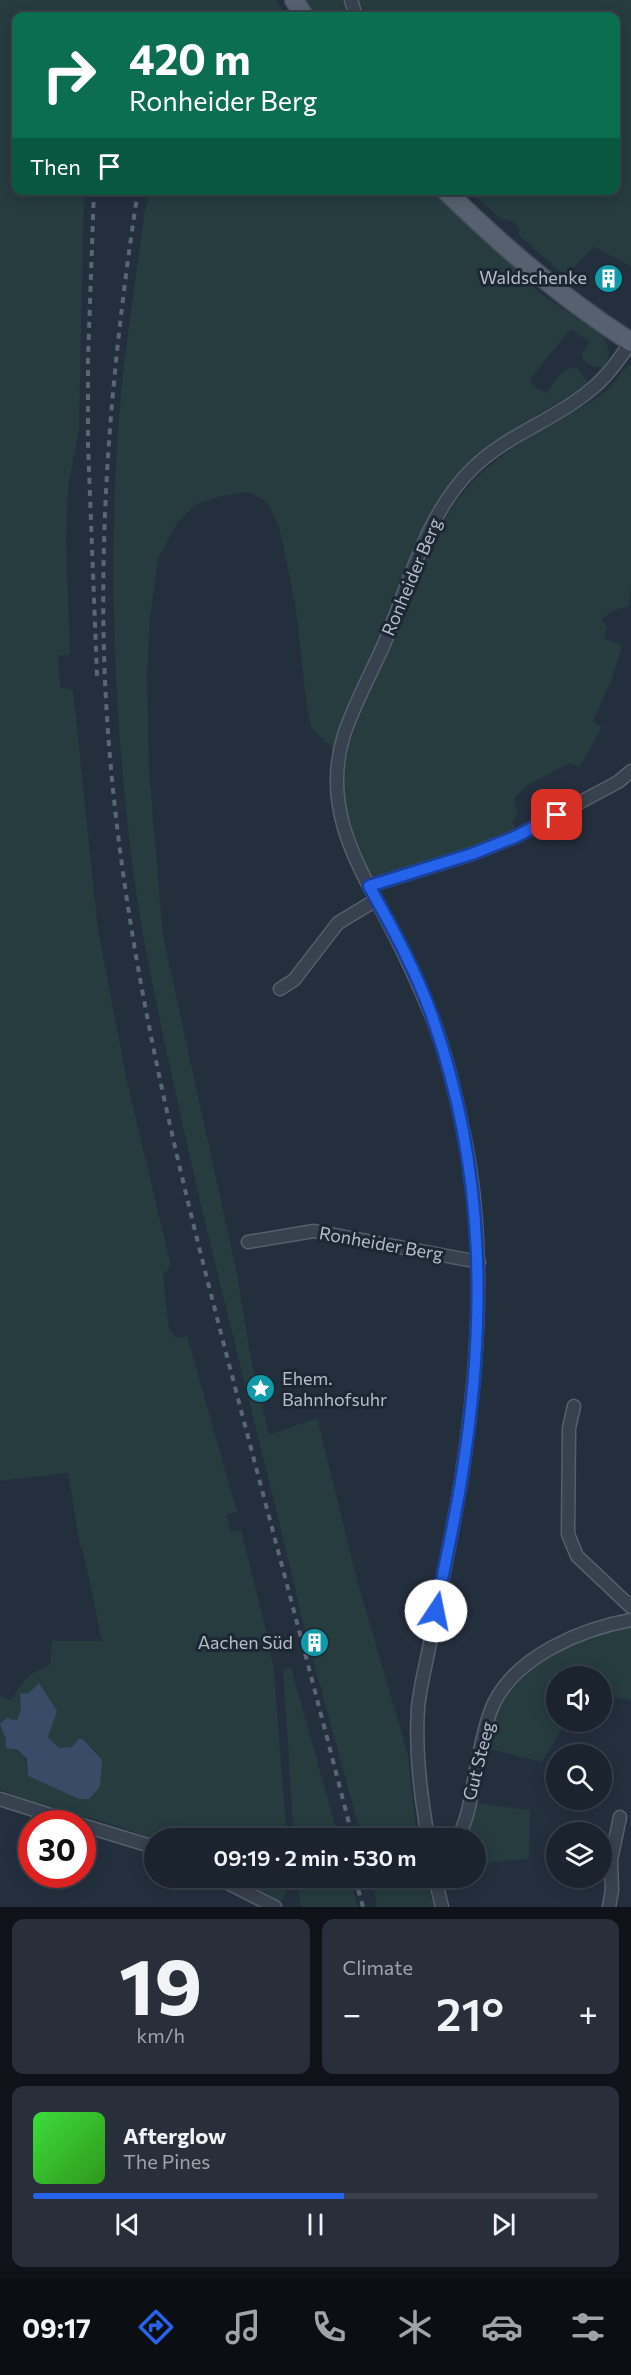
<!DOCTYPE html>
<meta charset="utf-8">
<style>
body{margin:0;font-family:Commissioner,sans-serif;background:#282f3a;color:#f1f3f6;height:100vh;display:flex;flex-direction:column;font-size:22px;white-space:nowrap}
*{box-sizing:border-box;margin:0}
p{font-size:20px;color:#a0a4aa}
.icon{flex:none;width:33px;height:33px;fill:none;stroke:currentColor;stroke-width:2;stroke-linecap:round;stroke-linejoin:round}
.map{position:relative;height:1907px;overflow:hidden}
.details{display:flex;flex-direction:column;gap:12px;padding:12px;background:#0f1319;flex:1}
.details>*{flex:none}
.banner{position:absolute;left:12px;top:12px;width:608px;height:183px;border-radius:12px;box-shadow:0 3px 15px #0003,0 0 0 2px #39404a;background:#0b6e4f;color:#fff;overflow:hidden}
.buttons{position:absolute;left:546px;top:1666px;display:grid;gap:12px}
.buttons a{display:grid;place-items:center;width:66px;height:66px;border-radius:50%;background:#1b232e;box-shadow:0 3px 15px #0003,0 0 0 2px #39404a;font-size:30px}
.speed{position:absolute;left:18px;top:1810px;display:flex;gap:12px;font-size:30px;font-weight:700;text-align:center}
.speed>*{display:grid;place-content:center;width:78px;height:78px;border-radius:50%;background:#1b232e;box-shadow:0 3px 15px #0003,0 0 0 2px #39404a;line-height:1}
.speed .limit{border:9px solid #d22;background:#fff;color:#111}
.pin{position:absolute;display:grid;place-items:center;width:51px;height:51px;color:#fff;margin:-26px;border-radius:12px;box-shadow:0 3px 9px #0006}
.me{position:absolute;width:66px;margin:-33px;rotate:11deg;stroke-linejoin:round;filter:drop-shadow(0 0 4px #0008)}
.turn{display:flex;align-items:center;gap:21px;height:126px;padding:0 18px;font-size:27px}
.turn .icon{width:78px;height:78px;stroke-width:2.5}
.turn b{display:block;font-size:42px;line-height:51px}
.then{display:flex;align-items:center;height:57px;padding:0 18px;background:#0003;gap:12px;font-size:22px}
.big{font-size:45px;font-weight:600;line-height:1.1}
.details .widget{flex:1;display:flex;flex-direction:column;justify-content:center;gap:9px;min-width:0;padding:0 21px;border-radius:12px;background:#282f3a}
.details .dial{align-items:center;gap:0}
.dial b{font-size:78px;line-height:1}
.song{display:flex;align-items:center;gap:18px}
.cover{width:72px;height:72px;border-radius:9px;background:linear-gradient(135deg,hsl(120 70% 55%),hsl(110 70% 35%))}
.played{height:6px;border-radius:3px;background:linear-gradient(90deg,#2563eb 55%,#39404a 55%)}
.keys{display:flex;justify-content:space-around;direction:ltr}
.heat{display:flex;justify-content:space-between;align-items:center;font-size:33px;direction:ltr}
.details .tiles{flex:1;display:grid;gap:12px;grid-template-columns:1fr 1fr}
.widget:last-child{grid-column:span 2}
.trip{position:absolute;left:144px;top:1828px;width:342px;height:60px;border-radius:30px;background:#1b232e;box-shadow:0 3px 15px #0003,0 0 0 2px #39404a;font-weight:600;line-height:60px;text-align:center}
.tabs{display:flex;height:96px;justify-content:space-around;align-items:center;background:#0b0e12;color:#a0a4aa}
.tabs .icon{width:42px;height:42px}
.tabs .selected{color:#2563eb}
.tabs b{font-size:27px;color:#f1f3f6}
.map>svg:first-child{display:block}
</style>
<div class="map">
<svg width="631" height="1907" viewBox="0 0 631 1907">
<rect width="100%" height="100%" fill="#242f3e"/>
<!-- green -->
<path fill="#263c3f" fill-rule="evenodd" d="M0 0H276L287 16H16V190L84 191 79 430 68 487 66 540 70 654 58 656 60 687 73 690 98 930 128 1086 171 1266 163 1275 169 1329 176 1338 187 1336 237 1512 226 1515 231 1532 241 1530 266 1631 274 1671 287 1839H154V1841C106 1816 48 1813 0 1789V1696L11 1700C25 1679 26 1675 50 1665L52 1641H102L82 1546H80L68 1473 0 1481ZM39 1683 48 1737 59 1748 72 1747 79 1738 85 1741 96 1752 79 1799 28 1776C26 1758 26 1751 6 1748 6 1736 12 1731 17 1721 24 1707 27 1695 39 1683Z
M305 0H631V266L594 247 565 276 519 235V228L513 222 502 219 468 191 615 190V16H315Z
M159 190 435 191 540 293 600 334C610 344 611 355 604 367 595 368 591 365 583 360L582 353 590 342 571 329 530 379 532 385 546 393C555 383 562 366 577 368L588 383C548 412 499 432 465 469 420 517 405 580 380 638 364 675 343 709 333 747L325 742 311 727 307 709 296 610 287 564 279 527 267 502 250 492 222 496 197 504 177 523 158 559 150 618 147 674 149 771 163 936 237 1274 250 1354 269 1435 317 1418 356 1576 408 1755 417 1839H362L313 1659 324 1656 318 1631 306 1635C265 1457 217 1282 178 1104 160 1021 141 938 131 854 115 720 109 582 117 447 121 368 135 288 145 209L150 195 158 196Z
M631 364V584L629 606 612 611 601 620 607 626 604 639 622 645 612 678 593 722 602 727 580 767 570 763 526 786 514 799 518 816 512 821 517 831 485 844 374 880C359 852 343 818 344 785 345 735 372 690 391 646 408 607 423 566 440 527 475 467 506 452 563 417 577 409 594 402 606 391 616 383 620 371 631 364Z
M631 1625V1700L602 1695V1677H556V1722H569L562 1729 542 1762 486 1748C490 1735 492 1720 498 1708 505 1693 516 1684 528 1673 561 1645 589 1633 631 1625Z
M291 1668 339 1839H294L283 1669Z
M473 1803 530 1810 529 1859 482 1863 476 1870V1839H465Z
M227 1878H288C288 1887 287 1897 279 1902Z
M296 1878H350L358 1907H302L300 1903Z
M371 1878H425L434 1907H377Z"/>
<!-- water -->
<path fill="#394c67" d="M39 1683 57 1711 48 1737 59 1748 72 1747 79 1738 85 1741 102 1760 100 1787 89 1799H79L28 1776 27 1759 18 1750 6 1748V1739L0 1724 7 1718 17 1721 21 1709 20 1694 29 1693Z"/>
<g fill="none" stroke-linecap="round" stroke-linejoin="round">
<defs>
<path id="street" d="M351 0 356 16
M369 886 472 854 515 837 618 782 631 771
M280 989 294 980 338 923 376 900
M248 1242 314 1231 479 1262
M574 1406 569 1428 568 1534 577 1556 631 1607
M0 1799 78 1824
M82 1825 154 1847
M428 1839C421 1795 415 1753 418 1708 420 1686 426 1665 430 1643 440 1589 452 1536 461 1481 478 1373 487 1254 466 1145 458 1104 446 1049 429 1010 418 983 405 955 391 928 358 865 321 809 344 735 354 704 371 674 384 644 409 586 425 515 472 469 505 436 552 421 588 392 606 378 618 361 631 342
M457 1839C470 1817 472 1788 477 1764 482 1743 485 1722 494 1703 518 1655 582 1629 631 1620
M218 1878 275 1907
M435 1878 442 1907
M609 1907 612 1890 611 1860 620 1817"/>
<path id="primary" d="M294 0 304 16
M445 190C503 247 563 299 631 342"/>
</defs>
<!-- street casing -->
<use href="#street" stroke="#565f6c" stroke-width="15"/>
<!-- primary casing -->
<use href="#primary" stroke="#414a57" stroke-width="21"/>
<!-- street -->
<use href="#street" stroke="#38414e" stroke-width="12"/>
<!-- primary -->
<use href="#primary" stroke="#56606e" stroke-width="18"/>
<!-- rail -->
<path stroke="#5a6575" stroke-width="4" stroke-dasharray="6 6" stroke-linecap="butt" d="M94 190 88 359V444L97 676
M138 190C110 374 94 560 109 745 125 948 172 1144 223 1341 266 1507 311 1673 353 1839
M355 1878 363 1907"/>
</g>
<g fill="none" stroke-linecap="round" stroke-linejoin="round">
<defs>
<path id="route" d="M436 1611C444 1567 454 1525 461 1481 487 1323 486 1169 432 1016 416 971 392 927 369 886L472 854 515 837 557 815"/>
</defs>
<!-- route casing -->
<use href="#route" stroke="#184099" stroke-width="15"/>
<!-- route -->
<use href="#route" stroke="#2563eb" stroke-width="10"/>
</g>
<!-- icons -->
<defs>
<symbol id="building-disc" viewBox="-11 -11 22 22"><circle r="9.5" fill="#0f9aa8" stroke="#1d2633"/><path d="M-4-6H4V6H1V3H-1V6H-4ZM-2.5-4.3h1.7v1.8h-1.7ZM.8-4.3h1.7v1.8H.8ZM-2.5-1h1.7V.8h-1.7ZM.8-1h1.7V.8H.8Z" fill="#fff"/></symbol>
<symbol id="sight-disc" viewBox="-11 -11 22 22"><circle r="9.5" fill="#0f9aa8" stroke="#1d2633"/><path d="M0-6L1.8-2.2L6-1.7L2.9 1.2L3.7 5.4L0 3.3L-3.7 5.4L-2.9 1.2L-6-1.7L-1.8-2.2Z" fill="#fff"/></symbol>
</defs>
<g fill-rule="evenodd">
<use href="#building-disc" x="592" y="262" width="33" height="33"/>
<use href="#sight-disc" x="244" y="1372" width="33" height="33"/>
<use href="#building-disc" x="298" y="1626" width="33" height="33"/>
</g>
<g text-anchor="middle" stroke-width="6" stroke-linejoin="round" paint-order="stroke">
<!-- poi labels -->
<g font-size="18" fill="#b4bcc9" stroke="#1d2633" text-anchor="end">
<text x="587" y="284">Waldschenke</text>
<text x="282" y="1385" text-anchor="start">Ehem.<tspan x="282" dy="21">Bahnhofsuhr</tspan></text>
<text x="293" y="1649">Aachen Süd</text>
</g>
<!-- street labels -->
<g font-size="18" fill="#b4bcc9" stroke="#1d2633">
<text transform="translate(412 577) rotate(-67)" y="6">Ronheider Berg</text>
<text transform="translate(381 1244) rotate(10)" y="6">Ronheider Berg</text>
<text transform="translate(479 1761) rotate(-76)" y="6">Gut Steeg</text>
</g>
</g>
</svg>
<div class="buttons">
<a><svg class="icon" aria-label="sound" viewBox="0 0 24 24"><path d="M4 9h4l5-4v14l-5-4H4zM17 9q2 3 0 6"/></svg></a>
<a><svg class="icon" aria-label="search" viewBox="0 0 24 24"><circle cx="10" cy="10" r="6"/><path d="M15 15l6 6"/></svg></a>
<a><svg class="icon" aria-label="layers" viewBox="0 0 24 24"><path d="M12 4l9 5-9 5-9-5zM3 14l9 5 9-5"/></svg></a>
</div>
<div class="speed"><div class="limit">30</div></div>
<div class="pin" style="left:557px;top:815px;background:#d93025"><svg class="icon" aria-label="arrive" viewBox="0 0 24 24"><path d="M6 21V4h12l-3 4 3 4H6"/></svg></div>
<svg class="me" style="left:436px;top:1611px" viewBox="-20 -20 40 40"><circle r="19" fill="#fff"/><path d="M0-13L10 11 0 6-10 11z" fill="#2563eb"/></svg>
<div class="trip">09:19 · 2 min · 530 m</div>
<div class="banner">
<div class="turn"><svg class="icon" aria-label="right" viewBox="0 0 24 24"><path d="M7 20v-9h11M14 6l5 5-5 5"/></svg><div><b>420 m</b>Ronheider Berg</div></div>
<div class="then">Then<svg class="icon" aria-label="arrive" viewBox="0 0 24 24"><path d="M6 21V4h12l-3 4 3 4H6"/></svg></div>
</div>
</div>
<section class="details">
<div class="tiles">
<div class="widget dial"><b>19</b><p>km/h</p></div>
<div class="widget"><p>Climate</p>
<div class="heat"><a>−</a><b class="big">21°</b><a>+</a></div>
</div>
<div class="widget">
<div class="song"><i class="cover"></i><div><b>Afterglow</b><p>The Pines</p></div></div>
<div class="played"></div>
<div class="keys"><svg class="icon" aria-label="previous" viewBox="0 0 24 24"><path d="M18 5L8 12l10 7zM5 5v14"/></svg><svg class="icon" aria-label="pause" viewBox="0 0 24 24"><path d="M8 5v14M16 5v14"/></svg><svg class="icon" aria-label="next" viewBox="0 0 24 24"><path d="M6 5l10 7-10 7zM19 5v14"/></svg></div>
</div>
</div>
</section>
<nav class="tabs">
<b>09:17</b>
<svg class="icon selected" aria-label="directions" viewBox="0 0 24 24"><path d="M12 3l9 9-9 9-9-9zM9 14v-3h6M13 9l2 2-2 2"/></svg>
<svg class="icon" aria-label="music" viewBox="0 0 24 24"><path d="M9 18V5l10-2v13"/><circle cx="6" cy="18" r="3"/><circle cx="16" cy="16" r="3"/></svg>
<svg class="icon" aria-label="phone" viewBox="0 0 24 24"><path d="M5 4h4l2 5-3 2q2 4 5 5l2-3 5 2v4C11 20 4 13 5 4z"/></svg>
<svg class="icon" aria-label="climate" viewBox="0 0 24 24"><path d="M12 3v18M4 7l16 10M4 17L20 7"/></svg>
<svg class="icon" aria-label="car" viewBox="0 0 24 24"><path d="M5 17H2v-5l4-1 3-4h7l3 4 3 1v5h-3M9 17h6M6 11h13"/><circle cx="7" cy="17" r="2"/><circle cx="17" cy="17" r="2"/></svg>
<svg class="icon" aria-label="filters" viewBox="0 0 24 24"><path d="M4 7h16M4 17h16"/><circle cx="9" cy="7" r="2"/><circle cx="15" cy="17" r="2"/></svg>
</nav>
